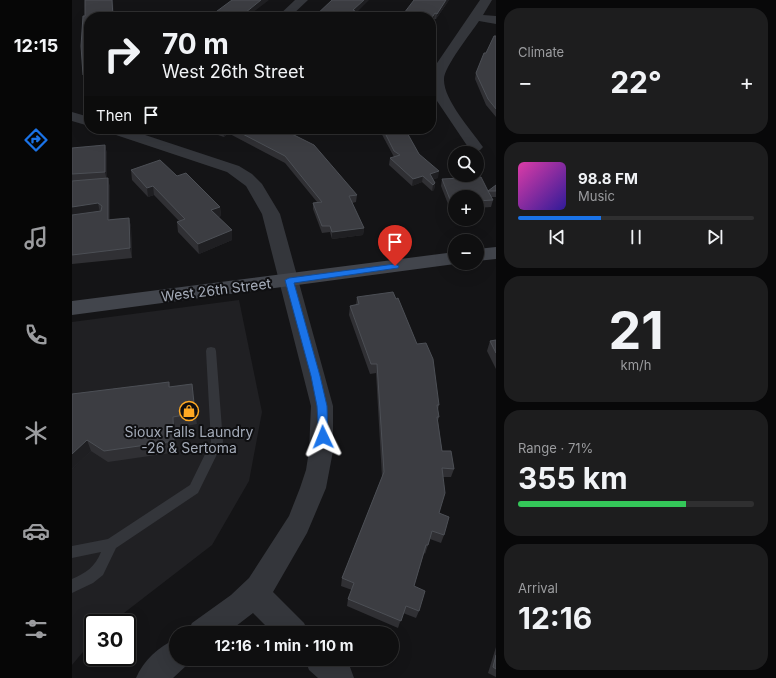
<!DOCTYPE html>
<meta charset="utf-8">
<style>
body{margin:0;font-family:Inter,sans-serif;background:#1d1d1e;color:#f1f3f6;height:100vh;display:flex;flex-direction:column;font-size:15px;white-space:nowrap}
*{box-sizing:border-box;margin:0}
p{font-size:13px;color:#9b9c9f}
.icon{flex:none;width:22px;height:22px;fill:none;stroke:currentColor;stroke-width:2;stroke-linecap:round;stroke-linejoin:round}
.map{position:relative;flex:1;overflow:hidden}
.drawer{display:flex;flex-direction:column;gap:8px;padding:8px;background:#080809;width:280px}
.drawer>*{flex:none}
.top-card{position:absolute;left:12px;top:12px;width:352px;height:122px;border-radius:16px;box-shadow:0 4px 16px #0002,0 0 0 1px #2f2f30;background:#0f0f10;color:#f1f3f6;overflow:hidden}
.controls{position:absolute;left:376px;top:146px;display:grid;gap:8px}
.controls a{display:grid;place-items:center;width:36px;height:36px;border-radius:50%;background:#0f0f10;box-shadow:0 4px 16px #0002,0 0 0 1px #2f2f30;font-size:20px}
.speed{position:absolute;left:12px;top:614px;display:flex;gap:8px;font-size:20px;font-weight:700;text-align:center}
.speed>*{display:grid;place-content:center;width:52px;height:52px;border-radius:50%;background:#0f0f10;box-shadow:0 4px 16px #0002,0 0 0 1px #2f2f30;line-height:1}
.speed .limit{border:2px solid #111;border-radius:6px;background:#fff;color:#111}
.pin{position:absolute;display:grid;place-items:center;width:34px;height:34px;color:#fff;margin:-41px -17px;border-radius:50% 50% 50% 0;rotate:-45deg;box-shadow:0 0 4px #0007}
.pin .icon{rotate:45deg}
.me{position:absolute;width:44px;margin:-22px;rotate:358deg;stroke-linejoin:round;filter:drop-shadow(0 0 3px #0008)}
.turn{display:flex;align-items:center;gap:14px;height:84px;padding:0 12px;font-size:18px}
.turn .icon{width:52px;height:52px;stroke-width:2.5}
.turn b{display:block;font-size:28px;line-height:34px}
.then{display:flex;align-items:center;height:38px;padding:0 12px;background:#0003;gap:8px;font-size:15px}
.big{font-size:30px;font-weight:700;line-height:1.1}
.drawer .card{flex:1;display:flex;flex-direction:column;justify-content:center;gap:6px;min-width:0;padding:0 14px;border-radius:16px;background:#1d1d1e}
.drawer .dial{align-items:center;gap:0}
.dial b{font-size:52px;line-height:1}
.song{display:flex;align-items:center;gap:12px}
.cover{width:48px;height:48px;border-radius:6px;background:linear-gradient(135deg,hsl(320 70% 55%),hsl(250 70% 35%))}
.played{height:4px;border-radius:2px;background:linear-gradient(90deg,#1a73e8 35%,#2f2f30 35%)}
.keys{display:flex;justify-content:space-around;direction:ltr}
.heat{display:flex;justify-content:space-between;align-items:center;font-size:22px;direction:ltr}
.charge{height:6px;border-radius:3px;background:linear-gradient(90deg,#34c759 71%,#2f2f30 0)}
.trip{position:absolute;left:97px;top:626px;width:230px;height:40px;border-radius:20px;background:#0f0f10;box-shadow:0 4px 16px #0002,0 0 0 1px #2f2f30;font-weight:700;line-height:40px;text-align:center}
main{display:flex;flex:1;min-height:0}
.dock{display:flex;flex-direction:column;width:72px;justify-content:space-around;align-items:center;background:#060606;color:#9b9c9f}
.dock .icon{width:28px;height:28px}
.dock .on{color:#1a73e8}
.dock b{font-size:18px;color:#f1f3f6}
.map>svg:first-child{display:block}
</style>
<main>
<nav class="dock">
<b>12:15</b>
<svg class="icon on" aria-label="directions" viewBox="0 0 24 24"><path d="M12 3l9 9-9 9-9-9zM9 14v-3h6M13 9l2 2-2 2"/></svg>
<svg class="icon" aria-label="music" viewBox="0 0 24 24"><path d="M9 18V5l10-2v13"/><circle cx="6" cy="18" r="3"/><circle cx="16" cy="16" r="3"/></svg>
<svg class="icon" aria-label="phone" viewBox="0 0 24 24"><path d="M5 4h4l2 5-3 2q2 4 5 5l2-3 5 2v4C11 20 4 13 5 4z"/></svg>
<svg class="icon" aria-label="climate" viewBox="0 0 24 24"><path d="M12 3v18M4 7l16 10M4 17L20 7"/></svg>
<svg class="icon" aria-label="car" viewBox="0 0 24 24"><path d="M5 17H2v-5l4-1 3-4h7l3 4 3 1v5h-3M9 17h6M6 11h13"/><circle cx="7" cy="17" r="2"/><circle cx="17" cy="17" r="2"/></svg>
<svg class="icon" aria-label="filters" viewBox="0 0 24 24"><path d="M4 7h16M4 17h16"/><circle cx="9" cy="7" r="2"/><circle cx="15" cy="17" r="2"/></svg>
</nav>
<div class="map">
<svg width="424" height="678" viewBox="0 0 424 678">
<rect width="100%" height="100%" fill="#141416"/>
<!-- built -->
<path fill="#202023" d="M167 300 190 412 177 481 140 545 39 623H21V640L0 665V322Z"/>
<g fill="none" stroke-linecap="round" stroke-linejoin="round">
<!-- service -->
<path fill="#34363b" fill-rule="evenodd" d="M139 347 143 348 144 351 151 442 126 493 44 548 31 575 21 583 0 593V579C14 573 23 567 29 552L0 558V546L36 539 118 485 139 442 134 351 135 348Z"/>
<!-- minor -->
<path fill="#34363b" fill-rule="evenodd" d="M223 0H236L218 17H205Z
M408 0H420L411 15 424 16V24L407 21C399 33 372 67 372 79 371 99 399 130 411 147L408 150H398L361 95 359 76 363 66Z
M0 112 17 117V126L0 121Z
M32 129H55L167 166 180 174 190 184 208 214 261 406V451L254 488 235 533 201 592 232 623 237 633H201L181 613 155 633H115L120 623 159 595 177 578 217 516 228 488 234 470 237 451 239 406 190 214 174 186 155 172 35 132Z
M104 639V659H117L115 665 101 678H64C71 661 87 646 104 639Z
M233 659H270L278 667 282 678H246L237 670Z"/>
<!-- secondary -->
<path fill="#42454c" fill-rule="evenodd" d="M424 247V259L405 261V249Z
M383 252V263H388L383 264 0 315V301Z"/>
</g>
<!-- wall -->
<path fill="#303034" d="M342 0H377L364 19H362L359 23V17Z
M424 36V117L414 105 403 79 404 73 414 53Z
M128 129H210L285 195 284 202 280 203 292 228 291 235 260 239 258 232 250 233 241 209V203L245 202 213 163 156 133 152 137Z
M307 129H343L341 130V134L336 135 347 154 366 178 361 179 363 183 362 190 360 191 350 182 340 186 317 165 318 158 322 157Z
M33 145 35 154V178L38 187V219L57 218 59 227 60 258 0 264V148Z
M59 170 105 176 148 207 149 216 146 217 160 230V240L127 254 106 232 105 222 107 221 82 195 76 197 60 180Z
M370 179 416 191 424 185V197H419L421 200 419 207 405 208V197H383V209H378L369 186Z
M285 297 367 405 366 410 367 417 366 421 370 451 382 469 379 477H371L367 513 372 535 369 543 358 539 353 554 352 553 342 586 347 611 344 618 331 613 326 628 275 606 276 599 280 590 269 586 270 578 310 477 304 373 298 374 277 315 278 306 284 305Z
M424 340V369L415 351 418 341Z
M97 382 98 387 120 384 122 395 125 424 103 428 105 452 36 462 19 451 0 469V394Z
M424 647V677L416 673Z"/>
<!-- shaded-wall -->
<path fill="#1f1f22" d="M40 0H41L42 17H41Z
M189 0H197L175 17H168Z
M292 0H297L283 14 282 17H277L281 10Z
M374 0H377L364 19 365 14Z
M363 13 362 19 359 23V19Z
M15 74 17 80V87L16 81H12L11 75Z
M153 129H156V133L152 137 151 130Z
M33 145 35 154V181L33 172Z
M367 171 366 178 357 180 358 174Z
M351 176 350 182 340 186 341 179Z
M36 178 38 187V229L36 220Z
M363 183 362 190 360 191 361 185Z
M81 186 82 195 76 197 75 188Z
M26 203 28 213 0 216V207Z
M148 207 149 216 140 219 139 210Z
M57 218 59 227 60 258 58 248Z
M292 228 291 235 260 239V232Z
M160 230V240L127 254 126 244Z
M120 384 122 395 125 424 123 413Z
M101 417 103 428 105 452 102 441Z
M15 440 19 451 0 469V454Z"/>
<!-- building -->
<path fill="#3c3d42" stroke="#4c4f55" d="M13 0H40L41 17H17V80H16L15 74 11 75 9 46 11 16H13Z
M160 0H189L168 17H137Z
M260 0H292L281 10 283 11 277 17H242Z
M342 0H374L365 14 363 13 359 19V17H329Z
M422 36H424V109L416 99 404 73 412 53H414Z
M161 129H210L242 145 285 195 277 196 292 228 260 232 258 226H250L241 203 250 202 213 156Z
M311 129H333L347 154 367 171 358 174 363 183 361 185 351 176 341 179 318 158 328 155 322 151Z
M33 145V172L0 174V148Z
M88 160 105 176 114 173 148 207 139 210 160 230 126 244 105 222 113 219 81 186 75 188 59 170Z
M409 177 416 191 424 185V191H416L421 200 405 201V197H383V202H379L370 179Z
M36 178V220L57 218 58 248 0 255V215L29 211 30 206 26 203 0 207V181Z
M321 292 324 299 326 298 345 344 354 343 361 359 367 405H365L367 417H365L370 451H379L382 469 370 468 373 493 367 513 377 517 372 535 360 531 356 545H354L342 586 353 591 347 611 334 606 329 621 276 599 282 583 270 578 312 472 305 364H299L278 306 287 304 285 297Z
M424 340V353L418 341Z
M97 382V387L120 384 123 413 101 417 102 441 32 451 15 440 0 454V394Z
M424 655V669L421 667Z"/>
<!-- route -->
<path fill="#1a73e8" stroke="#114b97" d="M323 264 327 266 326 268 222 283 248 376 255 406 256 437 251 441 247 440 245 406 239 376 213 280 217 278Z"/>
<!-- icons -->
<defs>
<symbol id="shop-ring" viewBox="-11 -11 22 22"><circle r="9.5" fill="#0f0f11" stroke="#ffa923" stroke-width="1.5"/><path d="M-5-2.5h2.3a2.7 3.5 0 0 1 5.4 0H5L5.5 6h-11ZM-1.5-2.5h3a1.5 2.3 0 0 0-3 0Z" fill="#ffa923"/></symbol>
</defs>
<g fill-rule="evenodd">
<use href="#shop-ring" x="106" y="400" width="22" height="22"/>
</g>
<g text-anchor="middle" stroke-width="4" stroke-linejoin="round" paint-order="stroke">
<!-- street labels -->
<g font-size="14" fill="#a4abb8" stroke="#0f0f11">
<text transform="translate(144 290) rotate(-7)" y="5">West 26th Street</text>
</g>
<!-- poi labels -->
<g font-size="14" fill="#a4abb8" stroke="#0f0f11">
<text x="117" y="437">Sioux Falls Laundry<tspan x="117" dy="16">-26 &amp; Sertoma</tspan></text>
</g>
</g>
</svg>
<div class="controls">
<a><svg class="icon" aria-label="search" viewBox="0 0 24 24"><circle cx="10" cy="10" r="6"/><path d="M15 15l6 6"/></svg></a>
<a>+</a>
<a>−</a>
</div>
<div class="speed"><div class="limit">30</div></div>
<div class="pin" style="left:323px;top:266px;background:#d93025"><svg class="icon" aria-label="arrive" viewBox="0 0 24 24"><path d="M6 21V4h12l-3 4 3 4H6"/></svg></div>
<svg class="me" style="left:251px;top:437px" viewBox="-20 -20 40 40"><path d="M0-17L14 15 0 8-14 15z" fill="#1a73e8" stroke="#fff" stroke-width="4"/></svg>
<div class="trip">12:16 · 1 min · 110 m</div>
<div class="top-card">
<div class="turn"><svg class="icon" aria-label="right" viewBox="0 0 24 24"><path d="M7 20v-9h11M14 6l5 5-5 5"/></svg><div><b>70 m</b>West 26th Street</div></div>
<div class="then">Then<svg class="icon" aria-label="arrive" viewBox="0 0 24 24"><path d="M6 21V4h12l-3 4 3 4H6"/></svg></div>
</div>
</div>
<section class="drawer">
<div class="card"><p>Climate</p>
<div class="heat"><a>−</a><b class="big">22°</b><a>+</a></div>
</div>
<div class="card">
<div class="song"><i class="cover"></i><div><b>98.8 FM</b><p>Music</p></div></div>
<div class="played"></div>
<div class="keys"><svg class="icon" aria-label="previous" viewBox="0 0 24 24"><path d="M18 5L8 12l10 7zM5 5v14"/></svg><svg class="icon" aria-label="pause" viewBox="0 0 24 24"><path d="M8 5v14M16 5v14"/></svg><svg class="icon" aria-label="next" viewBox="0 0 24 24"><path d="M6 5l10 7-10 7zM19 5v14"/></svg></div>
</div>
<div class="card dial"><b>21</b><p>km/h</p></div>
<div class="card"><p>Range · 71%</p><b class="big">355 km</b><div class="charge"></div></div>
<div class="card"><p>Arrival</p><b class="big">12:16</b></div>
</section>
</main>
